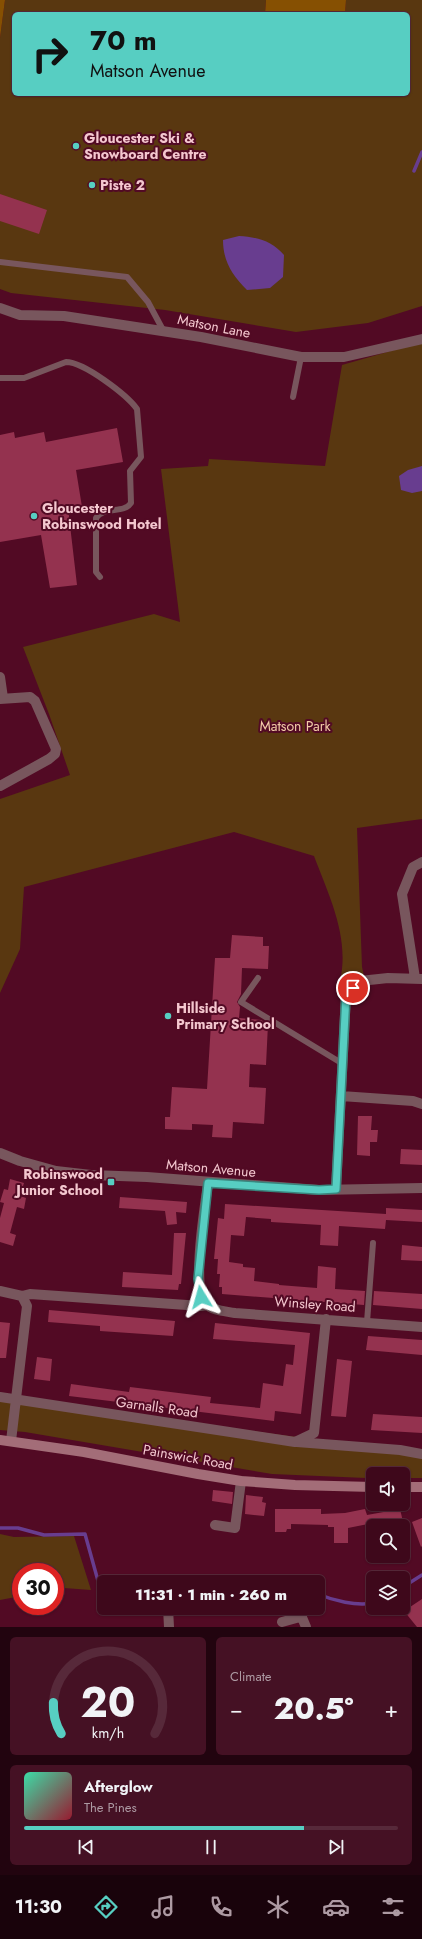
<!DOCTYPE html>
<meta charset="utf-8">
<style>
body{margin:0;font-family:Jost,sans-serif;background:#451124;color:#f1f3f6;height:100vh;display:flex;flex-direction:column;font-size:15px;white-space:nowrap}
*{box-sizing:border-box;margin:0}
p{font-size:13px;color:#ad9aa3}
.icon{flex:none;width:22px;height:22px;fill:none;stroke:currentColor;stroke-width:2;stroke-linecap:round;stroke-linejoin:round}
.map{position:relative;height:1627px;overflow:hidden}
.drawer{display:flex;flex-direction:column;gap:10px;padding:10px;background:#22040f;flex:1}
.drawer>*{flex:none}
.top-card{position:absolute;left:12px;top:12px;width:398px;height:84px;border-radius:6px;box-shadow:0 1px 3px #0004,0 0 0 1px #57293a;background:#57cec2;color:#111;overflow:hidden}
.tools{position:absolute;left:366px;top:1467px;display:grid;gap:8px}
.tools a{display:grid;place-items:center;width:44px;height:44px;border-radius:6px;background:#3e081b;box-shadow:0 1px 3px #0004,0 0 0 1px #57293a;font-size:20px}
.speed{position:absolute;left:12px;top:1563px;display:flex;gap:8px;font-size:20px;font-weight:700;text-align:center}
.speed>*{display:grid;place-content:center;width:52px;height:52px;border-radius:50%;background:#3e081b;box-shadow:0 1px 3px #0004,0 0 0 1px #57293a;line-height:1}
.speed .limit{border:6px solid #d22;background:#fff;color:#111}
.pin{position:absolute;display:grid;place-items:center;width:34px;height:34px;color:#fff;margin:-17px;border:2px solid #fff;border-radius:50%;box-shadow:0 1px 4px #0007}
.me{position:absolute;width:44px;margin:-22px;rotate:352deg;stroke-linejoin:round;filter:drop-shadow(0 0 3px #0008)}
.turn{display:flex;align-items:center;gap:14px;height:84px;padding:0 12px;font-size:18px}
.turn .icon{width:52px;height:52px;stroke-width:2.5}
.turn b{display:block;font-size:28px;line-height:34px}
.big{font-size:30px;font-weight:800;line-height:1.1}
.drawer .card{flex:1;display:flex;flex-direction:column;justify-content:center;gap:6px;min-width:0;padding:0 14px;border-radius:6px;background:#451124}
.drawer .dial{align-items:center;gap:0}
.dial svg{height:104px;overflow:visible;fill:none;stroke:#57293a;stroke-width:7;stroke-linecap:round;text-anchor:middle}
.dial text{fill:#f1f3f6;stroke:none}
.song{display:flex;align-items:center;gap:12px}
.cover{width:48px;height:48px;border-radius:6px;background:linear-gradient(135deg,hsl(160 70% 55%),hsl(350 70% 35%))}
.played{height:4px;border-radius:2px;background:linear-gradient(90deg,#57cec2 75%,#57293a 75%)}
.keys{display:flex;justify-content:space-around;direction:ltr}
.heat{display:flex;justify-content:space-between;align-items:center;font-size:22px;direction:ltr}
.drawer .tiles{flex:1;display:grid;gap:10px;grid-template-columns:1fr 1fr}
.card:last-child{grid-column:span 2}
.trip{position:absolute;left:97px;top:1575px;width:228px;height:40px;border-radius:6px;background:#3e081b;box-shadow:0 1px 3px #0004,0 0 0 1px #57293a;font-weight:800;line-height:40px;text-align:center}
.dock{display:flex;height:64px;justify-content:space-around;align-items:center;background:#19030b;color:#ad9aa3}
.dock .icon{width:28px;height:28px}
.dock .selected{color:#57cec2}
.dock b{font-size:18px;color:#f1f3f6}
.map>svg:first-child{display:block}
</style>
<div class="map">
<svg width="422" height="1627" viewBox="0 0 422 1627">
<rect width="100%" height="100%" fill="#520a24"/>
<!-- green -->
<path fill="#593710" d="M5 0H266L265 14H14V94H408V14H345L346 0H422V306L368 323 296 332 165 310 11 293 0 289V38Z
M422 342V819L357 828 362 967 364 976 348 982 340 981C350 937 329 896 314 856L234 832 24 887 20 949 0 993V799L70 775 49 714 23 647 154 614 180 622 161 469 208 466 209 459 325 466 342 365Z
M0 1397 422 1454V1478H403V1474H373V1478H366L272 1474 25 1432 0 1430Z
M0 1534 14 1537 74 1536 91 1590 64 1588 55 1589V1572H21V1596L0 1600Z"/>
<!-- forest -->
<path fill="#865002" d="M0 0H5L0 38Z
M266 0H346L345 14H265Z"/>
<!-- water -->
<path fill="#683d8f" d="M239 236C257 237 272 241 284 255L283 277 270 288 247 290C232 275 223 261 223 240Z
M422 466V491L412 493 401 490 399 476 408 470Z"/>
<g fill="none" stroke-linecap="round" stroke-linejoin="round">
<!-- stream -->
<path stroke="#683d8f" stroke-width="3.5" d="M414 171 422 152
M0 1528H18L44 1535 85 1534 100 1588H104
M174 1582H229
M403 1587 422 1575
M318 1594C334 1601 356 1606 373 1603"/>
</g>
<!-- building -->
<path fill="#94324f" d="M0 194 47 210 39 234 0 221Z
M117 428 123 462 76 470 82 507 68 508 77 585 50 588 41 535 0 542V435L14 432 15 438 44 432 46 442Z
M232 935 263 937V946H269L268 969 242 968 241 994 237 1002 240 1007 239 1018 261 1020 268 1024 266 1065 250 1064 249 1087 266 1088 264 1124 233 1122 232 1138 212 1137 213 1125 192 1124V1130L165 1129V1117H170L172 1087 207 1089 215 958H230Z
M358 1116H372L371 1130H378L377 1142H370V1156L357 1155Z
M401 1149 422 1150V1165L400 1164Z
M10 1179 24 1183 20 1196 26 1198 24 1209 17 1207 10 1233 16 1235 13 1246 0 1242V1218L4 1203 0 1202 4 1189 8 1190Z
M120 1197 187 1202 186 1213 176 1212 177 1224 167 1225 165 1211 119 1208Z
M225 1204 386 1214V1208L422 1210V1222L386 1220 385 1229 339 1226 338 1246 320 1245 321 1225 271 1222V1219L246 1217 244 1236 231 1235 229 1262 243 1264V1267L255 1268 254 1281 279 1284V1285L317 1288 318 1266 336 1268 335 1289 365 1291 364 1305 222 1294V1287H219L220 1274H217L218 1259H214L218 1218 224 1219Z
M174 1233H186L181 1284H179L178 1290 122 1287 123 1272 172 1275Z
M402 1245 422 1247V1261L401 1260Z
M374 1291 422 1294V1309L373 1305Z
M49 1310 175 1321 173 1336 100 1331V1326L48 1322Z
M0 1322 10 1323 6 1358H0Z
M215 1323 310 1333 301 1414 275 1411 274 1421 69 1396 71 1384 129 1392 130 1387 211 1397 210 1403 260 1408 263 1383 283 1386 286 1364 293 1365 295 1345 213 1339Z
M368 1336 422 1340V1355L366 1350Z
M37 1357 52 1359 50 1381 34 1379Z
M337 1359 352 1361 346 1417 331 1416Z
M373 1414 422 1417V1433L371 1430Z
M213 1490 233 1492 232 1504 212 1501Z
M246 1495 263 1497 262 1502 266 1503 264 1516 245 1514Z
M275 1509H321V1514L345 1513 365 1509 367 1515 400 1509 404 1526H368V1524L348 1528V1543H334V1527H328V1525L291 1524V1529H287L286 1532H275Z
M422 1518V1546L421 1547 412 1522Z
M422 1599V1627H417L404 1611Z"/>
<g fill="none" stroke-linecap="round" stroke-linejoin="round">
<!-- lane -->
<path stroke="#78565d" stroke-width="6" d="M0 262 127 277 148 302 163 330
M0 378H24L66 362C84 362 127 395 137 409L141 457 130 471 131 503C124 514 103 506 96 518V572L100 577
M293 397 301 357
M258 978 241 1002 343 1064
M367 1322 373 1243"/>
<!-- street -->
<path stroke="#78565d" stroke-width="10" d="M0 308 20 315 64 316 201 337 301 357H344L422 339
M0 677 3 698
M0 699 30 697 35 701 56 749 55 754 49 759 0 786
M415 978 402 894 413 867 422 862
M341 1096 413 1101 422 1104
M0 1153 20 1161 56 1171 91 1175 147 1177 319 1190 422 1188
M208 1183C205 1207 191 1287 206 1304 213 1311 225 1311 235 1313L422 1327
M336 1189 346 995 360 981 388 978 422 979
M0 1291 22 1296 27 1306 11 1441
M22 1296 30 1294 201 1306 207 1305
M0 1397 295 1442 314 1433 326 1319
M297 1442 400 1450 422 1454
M215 1525 235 1528 241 1481
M168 1608 169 1627
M298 1608 306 1627
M149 1611 168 1610
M282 1622 300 1617"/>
<!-- secondary -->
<path stroke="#a36d78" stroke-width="10" d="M0 1440 84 1452 198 1474 241 1481 295 1485 373 1487
M403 1487H422"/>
</g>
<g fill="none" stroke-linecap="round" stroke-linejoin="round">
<defs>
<path id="route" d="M201 1297 198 1279 208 1183 319 1190 336 1189 346 995 353 988"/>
</defs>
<!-- route casing -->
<use href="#route" stroke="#39867e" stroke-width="10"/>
<!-- route -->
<use href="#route" stroke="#57cec2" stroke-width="7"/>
</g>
<!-- markers -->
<g fill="#57cec2" stroke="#520a24" stroke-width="1.5">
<circle cx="76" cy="146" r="4"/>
<circle cx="92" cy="185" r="4"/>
<circle cx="34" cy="516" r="4"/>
<circle cx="168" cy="1016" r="4"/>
<rect x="107" y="1178" width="8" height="8" rx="2"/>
</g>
<g text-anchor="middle" stroke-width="4" stroke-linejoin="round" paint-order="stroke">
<!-- poi labels -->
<g font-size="14" font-weight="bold" fill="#f4c7cf" stroke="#520a24" text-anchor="start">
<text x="84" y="143">Gloucester Ski &amp;<tspan x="84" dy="16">Snowboard Centre</tspan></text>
<text x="100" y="190">Piste 2</text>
<text x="42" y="513">Gloucester<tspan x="42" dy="16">Robinswood Hotel</tspan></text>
<text x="176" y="1013">Hillside<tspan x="176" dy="16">Primary School</tspan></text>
<text x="103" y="1179" text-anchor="end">Robinswood<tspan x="103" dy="16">Junior School</tspan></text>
</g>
<!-- street labels -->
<g font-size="14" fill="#f4c7cf" stroke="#520a24">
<text transform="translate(214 326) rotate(11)" y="5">Matson Lane</text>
<text transform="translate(211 1168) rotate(5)" y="5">Matson Avenue</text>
<text transform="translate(315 1304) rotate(4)" y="5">Winsley Road</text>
<text transform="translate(157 1407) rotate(8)" y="5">Garnalls Road</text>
<text transform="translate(188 1457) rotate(10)" y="5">Painswick Road</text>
</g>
<!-- park labels -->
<g font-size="14" fill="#f1cba6" stroke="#520a24">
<text x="295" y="731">Matson Park</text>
</g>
</g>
</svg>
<div class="tools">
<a><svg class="icon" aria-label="sound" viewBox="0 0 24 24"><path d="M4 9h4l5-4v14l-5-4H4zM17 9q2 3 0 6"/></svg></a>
<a><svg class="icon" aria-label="search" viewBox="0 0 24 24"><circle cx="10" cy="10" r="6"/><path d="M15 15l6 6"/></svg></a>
<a><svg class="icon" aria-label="layers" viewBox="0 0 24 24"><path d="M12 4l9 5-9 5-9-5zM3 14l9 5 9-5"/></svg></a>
</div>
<div class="speed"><div class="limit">30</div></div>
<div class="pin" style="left:353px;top:988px;background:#d93025"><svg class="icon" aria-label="arrive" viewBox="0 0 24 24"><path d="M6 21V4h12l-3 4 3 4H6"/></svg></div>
<svg class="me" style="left:201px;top:1297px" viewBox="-20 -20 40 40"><path d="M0-17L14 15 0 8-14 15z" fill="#57cec2" stroke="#fff" stroke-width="4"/></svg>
<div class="trip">11:31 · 1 min · 260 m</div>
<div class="top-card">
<div class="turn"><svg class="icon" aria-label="right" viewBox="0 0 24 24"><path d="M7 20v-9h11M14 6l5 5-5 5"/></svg><div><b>70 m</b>Matson Avenue</div></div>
</div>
</div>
<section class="drawer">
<div class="tiles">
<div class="card dial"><svg viewBox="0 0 100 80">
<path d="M14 69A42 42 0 1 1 86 69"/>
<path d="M14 69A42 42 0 0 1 8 45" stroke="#57cec2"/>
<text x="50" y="56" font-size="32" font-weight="700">20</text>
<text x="50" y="72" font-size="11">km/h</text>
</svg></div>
<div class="card"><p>Climate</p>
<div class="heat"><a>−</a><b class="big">20.5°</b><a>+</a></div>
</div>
<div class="card">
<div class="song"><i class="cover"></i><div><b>Afterglow</b><p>The Pines</p></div></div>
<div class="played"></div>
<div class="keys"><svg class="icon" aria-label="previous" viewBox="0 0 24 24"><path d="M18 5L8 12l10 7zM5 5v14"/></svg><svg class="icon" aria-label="pause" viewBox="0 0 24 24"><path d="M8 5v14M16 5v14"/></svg><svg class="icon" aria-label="next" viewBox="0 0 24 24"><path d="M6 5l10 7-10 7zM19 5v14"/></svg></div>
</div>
</div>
</section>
<nav class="dock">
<b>11:30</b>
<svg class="icon selected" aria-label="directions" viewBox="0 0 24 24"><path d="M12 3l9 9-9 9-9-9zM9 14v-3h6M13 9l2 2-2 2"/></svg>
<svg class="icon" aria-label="music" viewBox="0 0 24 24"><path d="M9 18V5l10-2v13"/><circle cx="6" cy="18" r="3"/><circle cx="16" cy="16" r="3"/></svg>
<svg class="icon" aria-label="phone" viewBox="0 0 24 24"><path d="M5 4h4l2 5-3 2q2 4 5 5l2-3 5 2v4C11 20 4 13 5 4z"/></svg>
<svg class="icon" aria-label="climate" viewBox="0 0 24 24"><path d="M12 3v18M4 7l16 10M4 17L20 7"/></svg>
<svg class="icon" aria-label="car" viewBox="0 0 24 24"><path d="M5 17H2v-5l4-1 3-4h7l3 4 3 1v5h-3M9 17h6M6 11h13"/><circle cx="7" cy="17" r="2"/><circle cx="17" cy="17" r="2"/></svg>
<svg class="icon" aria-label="filters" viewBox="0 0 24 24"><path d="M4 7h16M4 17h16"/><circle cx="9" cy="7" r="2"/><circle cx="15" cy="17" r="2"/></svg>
</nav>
